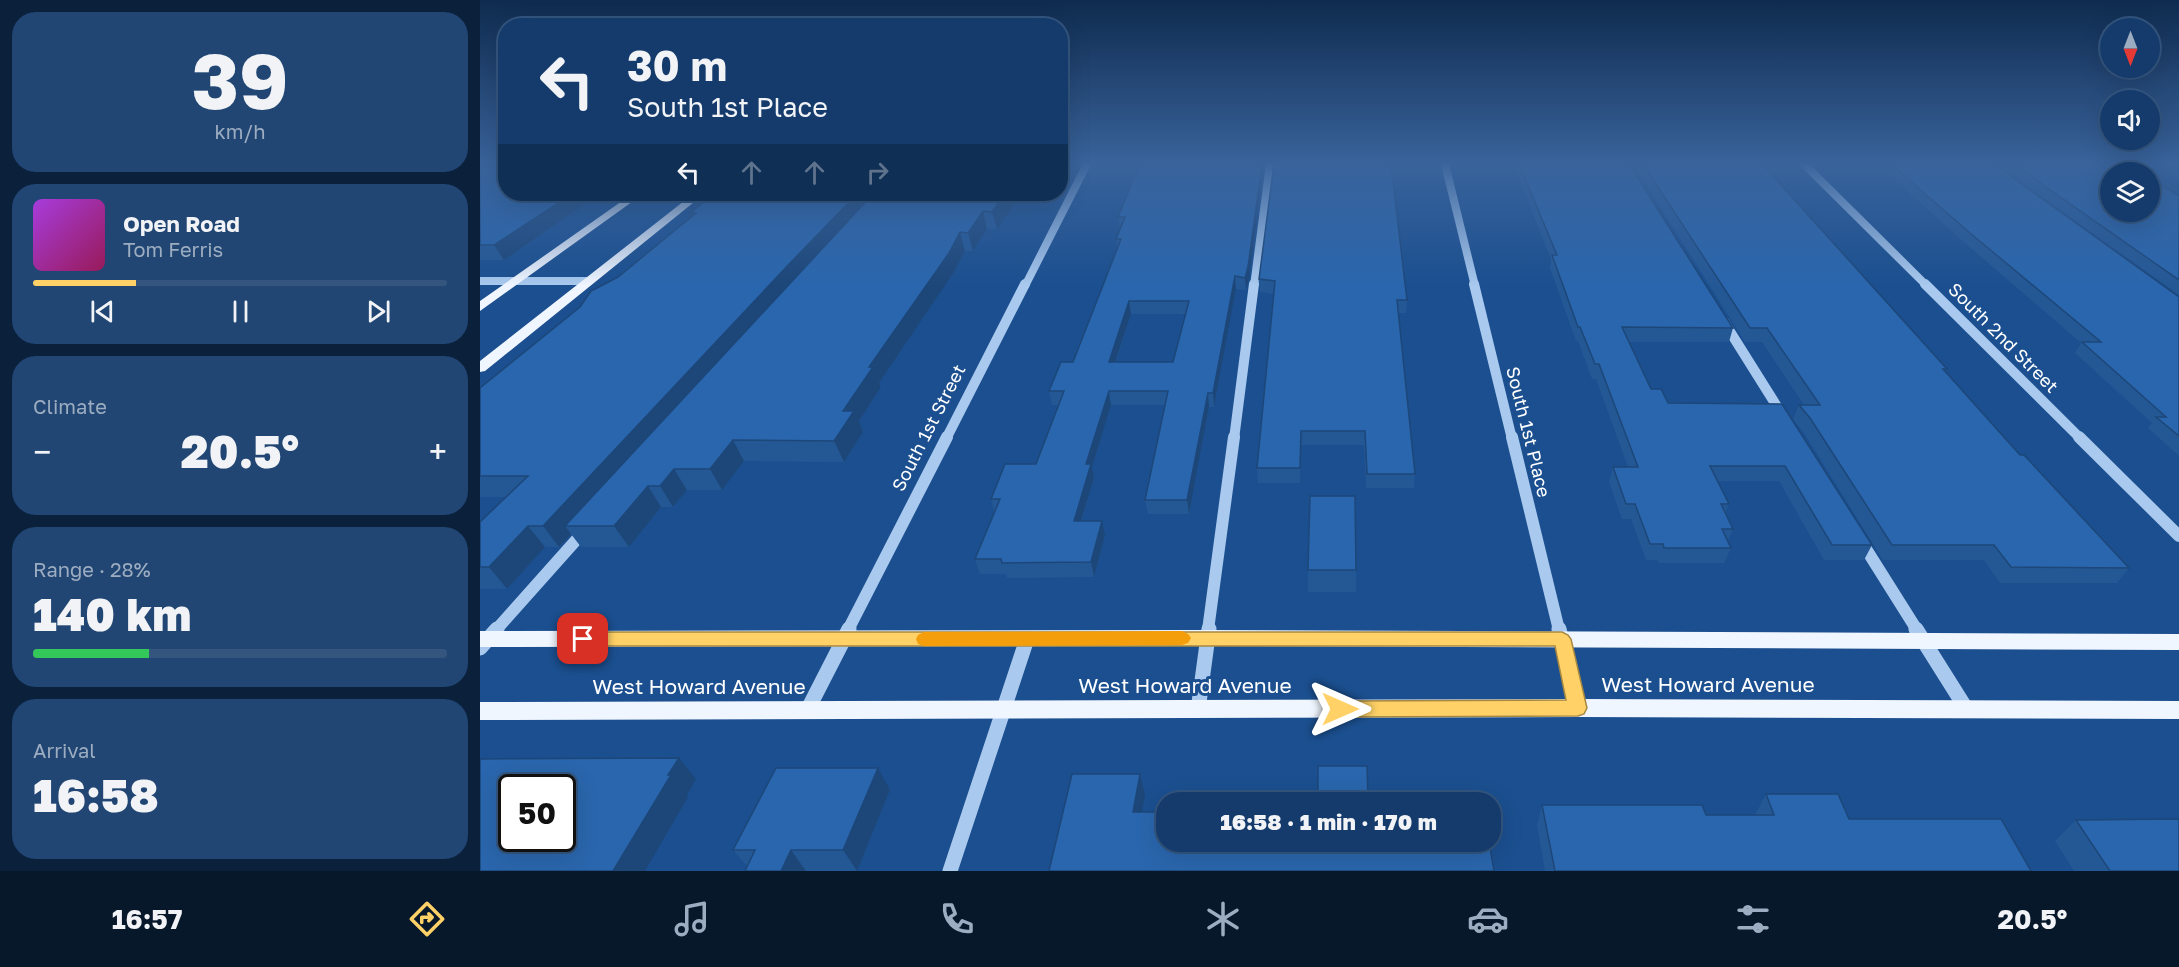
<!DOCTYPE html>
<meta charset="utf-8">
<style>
body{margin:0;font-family:"Golos Text",sans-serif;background:#214673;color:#f1f3f6;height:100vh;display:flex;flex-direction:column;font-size:22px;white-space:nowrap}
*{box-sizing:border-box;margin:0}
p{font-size:20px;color:#9dadc1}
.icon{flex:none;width:33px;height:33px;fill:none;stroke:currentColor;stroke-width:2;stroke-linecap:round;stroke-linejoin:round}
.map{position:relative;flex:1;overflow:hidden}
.side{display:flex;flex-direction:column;gap:12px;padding:12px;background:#0b203b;width:480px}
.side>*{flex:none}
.banner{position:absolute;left:18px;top:18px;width:570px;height:183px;border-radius:24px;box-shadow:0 6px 24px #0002,0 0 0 2px #33557e;background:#143b6b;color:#f1f3f6;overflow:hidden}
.needle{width:39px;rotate:180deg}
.controls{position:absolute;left:1620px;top:18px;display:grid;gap:12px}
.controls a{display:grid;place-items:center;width:60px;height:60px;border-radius:50%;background:#143b6b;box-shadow:0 6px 24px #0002,0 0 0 2px #33557e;font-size:30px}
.speed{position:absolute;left:18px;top:774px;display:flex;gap:12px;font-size:30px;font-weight:700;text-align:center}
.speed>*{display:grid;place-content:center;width:78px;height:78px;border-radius:50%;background:#143b6b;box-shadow:0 6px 24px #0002,0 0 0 2px #33557e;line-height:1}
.speed .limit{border:3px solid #111;border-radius:9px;background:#fff;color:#111}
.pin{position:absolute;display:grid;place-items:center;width:51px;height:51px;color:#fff;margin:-26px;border-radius:12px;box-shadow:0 3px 9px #0006}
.me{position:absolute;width:66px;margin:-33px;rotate:90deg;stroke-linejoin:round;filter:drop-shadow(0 0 4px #0008)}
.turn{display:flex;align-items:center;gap:21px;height:126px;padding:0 30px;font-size:27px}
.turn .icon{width:78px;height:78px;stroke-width:2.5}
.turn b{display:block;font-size:42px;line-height:51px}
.lanes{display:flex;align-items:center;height:57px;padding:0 30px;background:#0003;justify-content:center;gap:30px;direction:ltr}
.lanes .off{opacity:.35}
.big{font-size:45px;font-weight:800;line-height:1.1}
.side .card{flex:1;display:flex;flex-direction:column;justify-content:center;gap:9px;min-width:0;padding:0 21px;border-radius:24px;background:#214673}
.side .dial{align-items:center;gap:0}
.dial b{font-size:78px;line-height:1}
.song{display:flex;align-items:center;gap:18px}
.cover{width:72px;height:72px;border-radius:9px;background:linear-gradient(135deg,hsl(280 70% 55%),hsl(330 70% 35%))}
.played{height:6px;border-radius:3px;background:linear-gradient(90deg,#ffd166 25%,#33557e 25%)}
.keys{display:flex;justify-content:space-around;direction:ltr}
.heat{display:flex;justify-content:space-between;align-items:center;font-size:33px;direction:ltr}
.charge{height:9px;border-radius:4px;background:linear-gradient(90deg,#34c759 28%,#33557e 0)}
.trip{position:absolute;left:676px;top:792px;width:345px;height:60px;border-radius:24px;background:#143b6b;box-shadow:0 6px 24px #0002,0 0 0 2px #33557e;font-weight:800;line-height:60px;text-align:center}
.menu{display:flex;height:96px;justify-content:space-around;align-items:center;background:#08182b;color:#9dadc1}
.menu .icon{width:42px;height:42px}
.menu .on{color:#ffd166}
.menu b{font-size:27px;color:#f1f3f6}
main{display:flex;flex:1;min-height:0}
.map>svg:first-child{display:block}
</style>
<main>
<section class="side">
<div class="card dial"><b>39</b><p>km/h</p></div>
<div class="card">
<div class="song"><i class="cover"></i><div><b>Open Road</b><p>Tom Ferris</p></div></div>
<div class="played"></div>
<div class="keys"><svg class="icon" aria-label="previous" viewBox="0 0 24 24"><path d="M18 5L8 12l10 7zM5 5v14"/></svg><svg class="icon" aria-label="pause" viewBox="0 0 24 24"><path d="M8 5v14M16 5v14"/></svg><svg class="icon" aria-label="next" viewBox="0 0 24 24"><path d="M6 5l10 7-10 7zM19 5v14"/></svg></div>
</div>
<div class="card"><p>Climate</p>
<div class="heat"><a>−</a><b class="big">20.5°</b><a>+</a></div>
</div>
<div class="card"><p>Range · 28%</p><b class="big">140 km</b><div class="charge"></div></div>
<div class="card"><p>Arrival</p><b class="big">16:58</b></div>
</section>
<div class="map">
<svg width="1699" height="871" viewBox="0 0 1699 871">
<rect width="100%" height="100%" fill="#1b4f8f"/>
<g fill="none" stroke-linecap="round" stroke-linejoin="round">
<!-- minor-far3 -->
<path stroke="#a9c9ee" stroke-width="8" d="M965 164 995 286
M1324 164 1447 286
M0 281H109
M545 286 607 164
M774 286 790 164"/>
<!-- minor-far2 -->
<path stroke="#a9c9ee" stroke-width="10" d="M994 284 1032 439
M1445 284 1601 439
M1244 322 1303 416
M466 439 545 284
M754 439 774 284"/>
<!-- minor-far1 -->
<path stroke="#a9c9ee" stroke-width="12" d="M1032 437 1079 630
M1599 437 1699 536
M1381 541 1437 630
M16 630 106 529
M368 630 467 437
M728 630 754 437"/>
<!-- minor -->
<path stroke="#a9c9ee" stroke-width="15" d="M1079 629 1098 708
M1436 629 1487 710
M0 648 17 629
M718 710 729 629
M327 711 369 629
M470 871 547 639"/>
<!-- major -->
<path fill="#f0f6ff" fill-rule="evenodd" d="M152 194H163L0 311V301Z
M213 194H224L5 371 0 372V361Z
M727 630 1699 634V650L727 646 0 647V631Z
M1098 699 1699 701V719L1098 717 0 720V702Z"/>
</g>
<!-- wall -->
<path fill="#245895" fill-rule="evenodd" d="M0 164 26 194H120L24 260H0Z
M660 164 769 279 766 290 756 289 734 407H729L709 514H668L665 500 685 405H631L612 467 614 478 602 521H622L625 535 614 577 527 578 526 574H500L495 559 514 511 511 499 556 464 579 405H572L569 391 593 362 637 248 636 239 640 229 638 217ZM651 314H706L693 362H636Z
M1033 164H1149L1253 328 1249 342H1149L1171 389 1188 403 1302 404 1392 545 1384 560H1344L1299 481H1237L1249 504 1245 513 1253 529 1248 541 1251 548 1244 563H1179L1178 560H1166L1151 519H1142L1129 482 1133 467H1148L1116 379H1112L1098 341H1096L1070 268 1071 259Z
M1153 164H1282L1467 369 1465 372 1540 455 1649 568 1637 583H1520L1504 560H1403L1324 433 1313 419 1319 405H1324L1282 342H1265Z
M1397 164H1514L1699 297V456L1668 428 1672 423 1595 353 1601 343 1485 243Z
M1516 164H1646L1699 196V295Z
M234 194H537L538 198 517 229H507L493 251H485L474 272 399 383 401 387 379 421 383 432 364 462 264 461 242 490H207L193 507H181L149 547H101L91 534 79 547H65L27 589H0V522L26 497H0V388L212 216 210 213Z
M779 279 927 300 926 313H918L935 474 934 488H886L884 445H821L820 483H778L777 468 793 294 780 292Z
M828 570H876V592H828Z
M410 790 377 871H265L267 866 253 850Z
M1286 794 1369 819 1551 871H1065L1057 825 1062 805 1226 815H1275Z
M1596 820 1699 871H1594L1575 841Z"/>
<!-- shaded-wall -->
<path fill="#1d4779" d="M782 164H784L769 279 766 290 765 278Z
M92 194H120L24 260 14 245Z
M377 194H398L85 526 91 534 79 547 63 526 312 261Z
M525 194H537L538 198 517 229 512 212Z
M503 211 507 229 493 251 488 233Z
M480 232 485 251 474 272 399 383 401 387 379 421 383 432 364 462 354 441 363 411 389 367Z
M755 276 756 289 734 407 733 393Z
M649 301 651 314 631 375 629 362Z
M629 391 631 405 612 467 614 478 597 535 594 521 606 464Z
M728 393 729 407 709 514 707 500Z
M253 440 264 461 242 490 230 469Z
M194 469 207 490 193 507 180 486Z
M168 486 181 507 149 547 134 526Z
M622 521 625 535 614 577 611 562Z
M48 526 65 547 27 589 9 567Z
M199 758 216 779 207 795 208 797 165 871H133Z
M398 768 410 790 377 871 363 850Z
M660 774 665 795 658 833 653 812Z
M311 850 326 871H301Z"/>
<!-- building -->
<path fill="#2a66ad" stroke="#1d4779" stroke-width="1.5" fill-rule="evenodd" d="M0 164H26V194H92L14 245H0Z
M660 164H782L768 267 765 278 755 276 733 393H728L707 500H665L688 391H629L606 464H611L594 521H622L611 562 522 563 521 559H495L520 499H511L525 464H556L584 391H569L581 362H593L641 239H636L645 217H638ZM649 301H709L693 362H629Z
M794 164H911L927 300H917L935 474H887L885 431H821L820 468H777L795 281 779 279Z
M1039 164H1149L1253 328 1142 327 1171 389H1181L1188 403 1302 404 1392 545H1352L1305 466H1230L1249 504H1241L1253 529H1242L1251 548H1184L1183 544H1170L1155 504H1146L1133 467H1158L1119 364H1115L1100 327H1098L1072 255H1077Z
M1163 164H1282L1467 369H1463L1540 455H1544L1649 568 1531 567 1514 545H1412L1330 418 1319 405H1340L1287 328H1270Z
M1411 164H1514L1699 297V436L1676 417H1686L1602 342H1621L1490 233Z
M1533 164H1646L1660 172H1630V212H1670V178L1699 196V280Z
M234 194H377L312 261 63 526H48L9 567H0V522L48 476H0V388L100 307 111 291 138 277 216 213H210Z
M393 194H525L512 212 503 211 488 233 480 232 469 253 389 367H393L363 411H374L354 441 253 440 230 469H194L180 486H168L134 526H85Z
M830 496H875L876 570H828Z
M199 758 188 775H191L133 871H0V759ZM32 788H82V838H32Z
M838 766H887L888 798H896V802H825V794H838Z
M296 768H398L363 850H311L301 871H265L275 850H253Z
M592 774H660L653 812H687V842H1009L1014 871H569Z
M1286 794H1358L1369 819H1521L1551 871H1075L1062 805H1222L1226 815H1294Z
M1699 819V871H1630L1596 820Z"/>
<!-- sky -->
<linearGradient id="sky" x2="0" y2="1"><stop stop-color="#0f2b4f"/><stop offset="0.57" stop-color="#39639b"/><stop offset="1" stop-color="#39639b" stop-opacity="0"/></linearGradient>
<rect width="1699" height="286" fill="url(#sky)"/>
<!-- route -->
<path fill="#ffd166" stroke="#a68842" stroke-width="1.5" d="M103 632H1082L1088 635 1091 639 1107 708 1104 714 1098 716 860 717 854 715 851 709 854 704 860 701 1086 700 1075 646H103L96 644 94 639 96 634Z"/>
<!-- slow -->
<path fill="#f59e0b" d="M702 631 708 634 711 638 708 643 702 645 444 646 438 644 436 639 438 635 444 632Z"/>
<g text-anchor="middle" stroke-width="6" stroke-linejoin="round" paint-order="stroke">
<!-- street labels -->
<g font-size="18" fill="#fff" stroke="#1b4f8f">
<text transform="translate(1523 338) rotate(45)" y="6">South 2nd Street</text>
<text transform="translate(449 428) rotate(-63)" y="6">South 1st Street</text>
<text transform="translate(1048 432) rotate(76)" y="6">South 1st Place</text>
</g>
<!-- near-street labels -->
<g font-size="21" fill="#fff" stroke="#1b4f8f">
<text x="1228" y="692">West Howard Avenue</text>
<text x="705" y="693">West Howard Avenue</text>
<text x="219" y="694">West Howard Avenue</text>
</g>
</g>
</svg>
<div class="controls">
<a><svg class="needle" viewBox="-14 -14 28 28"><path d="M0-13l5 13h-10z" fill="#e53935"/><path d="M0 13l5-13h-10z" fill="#9dadc1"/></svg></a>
<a><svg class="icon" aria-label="sound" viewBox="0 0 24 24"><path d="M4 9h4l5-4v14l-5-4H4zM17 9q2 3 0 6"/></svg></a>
<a><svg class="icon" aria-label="layers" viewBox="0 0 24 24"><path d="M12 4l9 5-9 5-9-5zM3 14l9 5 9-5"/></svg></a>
</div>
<div class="speed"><div class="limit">50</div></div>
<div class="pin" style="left:103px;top:639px;background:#d93025"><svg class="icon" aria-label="arrive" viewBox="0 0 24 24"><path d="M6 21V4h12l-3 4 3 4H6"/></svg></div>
<svg class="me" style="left:860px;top:709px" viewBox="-20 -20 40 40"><path d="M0-17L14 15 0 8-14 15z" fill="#ffd166" stroke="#fff" stroke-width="4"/></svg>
<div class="trip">16:58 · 1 min · 170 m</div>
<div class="banner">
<div class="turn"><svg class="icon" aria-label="left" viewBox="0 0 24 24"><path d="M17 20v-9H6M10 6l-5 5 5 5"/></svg><div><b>30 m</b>South 1st Place</div></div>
<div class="lanes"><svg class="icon" aria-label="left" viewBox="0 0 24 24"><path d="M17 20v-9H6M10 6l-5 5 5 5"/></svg><svg class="icon off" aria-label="ahead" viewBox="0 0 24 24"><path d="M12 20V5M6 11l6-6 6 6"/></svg><svg class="icon off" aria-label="ahead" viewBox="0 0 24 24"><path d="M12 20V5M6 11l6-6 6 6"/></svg><svg class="icon off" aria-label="right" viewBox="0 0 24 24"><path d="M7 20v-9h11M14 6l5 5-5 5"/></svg></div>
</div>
</div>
</main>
<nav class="menu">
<b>16:57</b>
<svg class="icon on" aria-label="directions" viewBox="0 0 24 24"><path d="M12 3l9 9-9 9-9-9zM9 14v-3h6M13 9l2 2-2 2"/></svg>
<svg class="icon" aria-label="music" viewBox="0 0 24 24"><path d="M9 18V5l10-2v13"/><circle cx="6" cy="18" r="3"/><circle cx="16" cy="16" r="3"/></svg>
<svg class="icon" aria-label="phone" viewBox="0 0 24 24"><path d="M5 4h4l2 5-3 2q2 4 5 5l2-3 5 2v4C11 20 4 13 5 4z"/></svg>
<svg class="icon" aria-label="climate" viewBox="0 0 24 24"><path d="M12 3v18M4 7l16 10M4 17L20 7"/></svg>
<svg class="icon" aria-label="car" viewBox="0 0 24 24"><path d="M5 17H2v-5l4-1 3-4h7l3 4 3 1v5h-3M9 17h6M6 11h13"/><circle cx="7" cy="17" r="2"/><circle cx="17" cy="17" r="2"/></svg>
<svg class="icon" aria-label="filters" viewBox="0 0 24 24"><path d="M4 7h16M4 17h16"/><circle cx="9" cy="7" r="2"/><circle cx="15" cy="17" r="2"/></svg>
<b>20.5°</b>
</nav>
